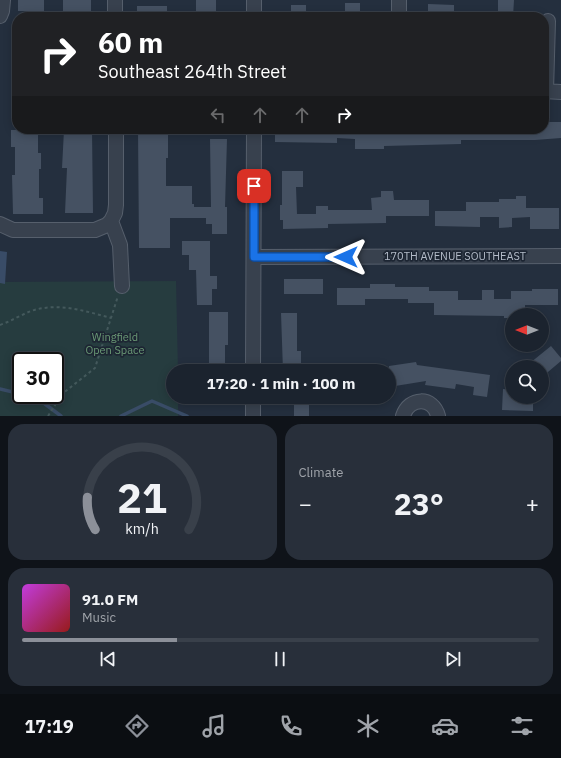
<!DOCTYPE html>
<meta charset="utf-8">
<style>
body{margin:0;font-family:"IBM Plex Sans",sans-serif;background:#282f3a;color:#f1f3f6;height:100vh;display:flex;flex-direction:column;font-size:15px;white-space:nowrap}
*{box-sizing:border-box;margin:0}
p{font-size:13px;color:#a0a4aa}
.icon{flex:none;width:22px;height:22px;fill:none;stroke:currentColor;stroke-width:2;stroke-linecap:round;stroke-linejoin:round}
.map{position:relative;height:416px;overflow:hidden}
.details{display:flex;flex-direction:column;gap:8px;padding:8px;background:#0f1319;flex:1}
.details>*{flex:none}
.hud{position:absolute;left:12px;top:12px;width:537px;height:122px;border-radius:16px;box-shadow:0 2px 10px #0003,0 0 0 1px #39404a;background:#202124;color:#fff;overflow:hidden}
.needle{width:26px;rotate:270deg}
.fabs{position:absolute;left:505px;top:308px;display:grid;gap:8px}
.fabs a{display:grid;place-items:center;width:44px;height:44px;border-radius:50%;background:#1b232e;box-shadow:0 2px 10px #0003,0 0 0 1px #39404a;font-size:20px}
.speed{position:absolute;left:12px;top:352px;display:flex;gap:8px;font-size:20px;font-weight:700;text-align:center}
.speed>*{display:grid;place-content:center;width:52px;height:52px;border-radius:50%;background:#1b232e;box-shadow:0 2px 10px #0003,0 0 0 1px #39404a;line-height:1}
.speed .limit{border:2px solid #111;border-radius:6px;background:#fff;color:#111}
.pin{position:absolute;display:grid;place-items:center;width:34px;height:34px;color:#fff;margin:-17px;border-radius:8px;box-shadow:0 2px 6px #0006}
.me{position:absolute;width:44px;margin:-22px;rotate:270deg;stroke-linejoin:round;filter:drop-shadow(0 0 3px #0008)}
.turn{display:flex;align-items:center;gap:14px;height:84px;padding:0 20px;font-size:18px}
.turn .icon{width:52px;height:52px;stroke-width:2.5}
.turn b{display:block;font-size:28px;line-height:34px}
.lanes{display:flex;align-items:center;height:38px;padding:0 20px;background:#0003;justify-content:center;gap:20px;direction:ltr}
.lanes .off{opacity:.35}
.big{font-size:30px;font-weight:800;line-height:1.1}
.details .widget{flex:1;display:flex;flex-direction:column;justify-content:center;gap:6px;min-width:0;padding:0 14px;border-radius:16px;background:#282f3a}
.details .dial{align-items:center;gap:0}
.dial svg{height:104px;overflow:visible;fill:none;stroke:#39404a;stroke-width:7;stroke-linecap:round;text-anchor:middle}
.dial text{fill:#f1f3f6;stroke:none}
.song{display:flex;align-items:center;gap:12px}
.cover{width:48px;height:48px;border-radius:6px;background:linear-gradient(135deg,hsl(290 70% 55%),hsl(0 70% 35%))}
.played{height:4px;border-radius:2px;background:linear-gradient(90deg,#8c9099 30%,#39404a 30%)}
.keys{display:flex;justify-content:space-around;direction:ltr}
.heat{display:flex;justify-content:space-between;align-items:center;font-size:22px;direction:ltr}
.details .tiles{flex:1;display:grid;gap:8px;grid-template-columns:1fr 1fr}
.widget:last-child{grid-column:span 2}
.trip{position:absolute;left:166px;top:364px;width:230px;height:40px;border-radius:20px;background:#1b232e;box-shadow:0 2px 10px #0003,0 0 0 1px #39404a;font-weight:800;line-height:40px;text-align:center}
.tabs{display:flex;height:64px;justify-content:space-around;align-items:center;background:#0b0e12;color:#a0a4aa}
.tabs .icon{width:28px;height:28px}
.tabs .on{color:#8c9099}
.tabs b{font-size:18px;color:#f1f3f6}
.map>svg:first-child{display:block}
</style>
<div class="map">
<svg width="561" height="416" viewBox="0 0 561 416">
<rect width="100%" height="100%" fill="#242f3e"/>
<!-- green -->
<path fill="#263c3f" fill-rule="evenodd" d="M176 281 178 371H173V397H178V416H0V282ZM21 361H55V395H21Z"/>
<!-- water -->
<path fill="#394c67" d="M0 251 7 252 5 284 0 283Z"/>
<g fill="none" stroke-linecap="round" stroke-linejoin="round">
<!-- stream -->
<path stroke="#394c67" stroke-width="3.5" d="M0 389 21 394
M25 395 45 404 61 416
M121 416 152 401 187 416"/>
</g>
<!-- building -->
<path fill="#455162" d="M18 0H44V11H18Z
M63 0H91V17H63Z
M196 0H216V17H196Z
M498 0H514L513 17H498Z
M345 3H360V17H345Z
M428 4 454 5V17L428 16Z
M291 5H306V17H291Z
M137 6H167V17H137Z
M544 122H561V138L535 140H461V144L384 146V149H355V139L337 138V143L275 142V129H545Z
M138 129H168V158H166V186H192V204H194V207H211L210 139H227L225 207H227V234H212V224H206V218H170V248H139Z
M11 130H38V153H41V169H39V198H43V214H13L12 175H15V147H11Z
M64 130H92L93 213H65L67 168H62Z
M282 171H303V187H296L297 214H316V206H328V210H372L371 198 381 197V191H393L394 200H429V216H386V223L328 224V228L283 229V220H280V205H282Z
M516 196H526V208H559V229H530V217L512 218V227L499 228V217H480V227L435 226V211H466V202H499V199H516Z
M182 241H210V276H217V289H212V305H197L196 270H189V255H182Z
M284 279H323V294H284Z
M370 284H395V287H429V291H458V300H482V290H494V299H511V291H532V289H558V305H525V315H512V318H504V316L434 315V303H408V299H365V305H337V288H370Z
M209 312H228V345H225V371H209Z
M281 313H297V351H301V371H283Z
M551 346 561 358V361L542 377V367H525Z
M416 362 417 365 490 375 487 397 473 395 474 387 456 384 455 389 425 385 426 381 389 387V366Z
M503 389 512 390V397H533V411L502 410Z
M294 397H309V416H294Z"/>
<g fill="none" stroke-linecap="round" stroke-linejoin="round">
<defs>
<path id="minor" d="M115 0V17
M0 16 2 11 3 0
M254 17V0
M399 17V0
M544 91 561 92
M546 91 548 21
M116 129V205L115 213 111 221 120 245 122 286
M0 224 13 230H95L107 225 111 221
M254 257 561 256
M253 371 254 129
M253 416V397
M403 416C409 397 433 396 438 416"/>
</defs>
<!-- minor casing -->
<use href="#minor" stroke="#565f6c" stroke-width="16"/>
<!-- path -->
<path stroke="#44595c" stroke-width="2" stroke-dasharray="3 3" stroke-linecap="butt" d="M0 325C11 321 21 315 31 311 58 302 85 311 111 318
M48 416 62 394 95 368 118 296"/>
<!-- minor -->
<use href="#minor" stroke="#38414e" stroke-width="14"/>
</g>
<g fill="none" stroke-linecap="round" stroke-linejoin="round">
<defs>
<path id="route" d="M254 186V257H346"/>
</defs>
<!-- route casing -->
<use href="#route" stroke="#114b97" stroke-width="10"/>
<!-- route -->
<use href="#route" stroke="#1a73e8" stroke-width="7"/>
</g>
<g text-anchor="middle" stroke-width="3.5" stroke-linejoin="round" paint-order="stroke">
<!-- street labels -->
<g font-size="11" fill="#b4bcc9" stroke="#1d2633">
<text x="455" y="260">170TH AVENUE SOUTHEAST</text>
</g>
<!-- park labels -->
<g font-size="11" fill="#6b9a76" stroke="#1d2633">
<text x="115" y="341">Wingfield<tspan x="115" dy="13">Open Space</tspan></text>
</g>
</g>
</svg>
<div class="fabs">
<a><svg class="needle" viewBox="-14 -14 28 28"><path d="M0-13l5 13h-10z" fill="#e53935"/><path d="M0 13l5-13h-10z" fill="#a0a4aa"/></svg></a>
<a><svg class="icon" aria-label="search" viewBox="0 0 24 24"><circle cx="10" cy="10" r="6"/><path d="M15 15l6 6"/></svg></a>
</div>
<div class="speed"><div class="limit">30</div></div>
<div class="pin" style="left:254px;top:186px;background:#d93025"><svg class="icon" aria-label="arrive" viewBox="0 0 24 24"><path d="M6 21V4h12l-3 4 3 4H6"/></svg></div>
<svg class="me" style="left:346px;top:257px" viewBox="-20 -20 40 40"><path d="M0-17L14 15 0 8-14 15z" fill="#1a73e8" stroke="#fff" stroke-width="4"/></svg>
<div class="trip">17:20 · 1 min · 100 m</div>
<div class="hud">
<div class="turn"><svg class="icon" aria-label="right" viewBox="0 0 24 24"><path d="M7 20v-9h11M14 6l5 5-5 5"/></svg><div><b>60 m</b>Southeast 264th Street</div></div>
<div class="lanes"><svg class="icon off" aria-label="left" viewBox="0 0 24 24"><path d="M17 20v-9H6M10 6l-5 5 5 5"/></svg><svg class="icon off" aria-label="ahead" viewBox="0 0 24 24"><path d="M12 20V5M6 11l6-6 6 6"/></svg><svg class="icon off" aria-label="ahead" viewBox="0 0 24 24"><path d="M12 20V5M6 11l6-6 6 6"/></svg><svg class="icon" aria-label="right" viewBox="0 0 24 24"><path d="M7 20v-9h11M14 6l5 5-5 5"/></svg></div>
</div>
</div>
<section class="details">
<div class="tiles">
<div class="widget dial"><svg viewBox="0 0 100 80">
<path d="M14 69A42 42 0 1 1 86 69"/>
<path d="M14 69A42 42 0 0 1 8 44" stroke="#8c9099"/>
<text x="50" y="56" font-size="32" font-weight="700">21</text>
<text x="50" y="72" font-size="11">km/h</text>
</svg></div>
<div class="widget"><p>Climate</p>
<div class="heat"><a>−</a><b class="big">23°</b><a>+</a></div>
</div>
<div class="widget">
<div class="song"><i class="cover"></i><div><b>91.0 FM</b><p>Music</p></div></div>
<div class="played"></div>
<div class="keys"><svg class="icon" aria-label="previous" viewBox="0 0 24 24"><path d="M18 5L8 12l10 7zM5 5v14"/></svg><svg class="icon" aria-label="pause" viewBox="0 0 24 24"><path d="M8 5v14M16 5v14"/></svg><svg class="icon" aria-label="next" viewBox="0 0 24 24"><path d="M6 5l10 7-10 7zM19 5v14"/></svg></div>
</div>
</div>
</section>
<nav class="tabs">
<b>17:19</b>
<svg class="icon on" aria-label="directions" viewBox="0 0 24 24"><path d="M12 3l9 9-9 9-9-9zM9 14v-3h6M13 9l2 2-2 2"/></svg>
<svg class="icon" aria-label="music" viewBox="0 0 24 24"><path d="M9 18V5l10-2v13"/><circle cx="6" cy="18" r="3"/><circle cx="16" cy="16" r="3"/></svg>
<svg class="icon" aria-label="phone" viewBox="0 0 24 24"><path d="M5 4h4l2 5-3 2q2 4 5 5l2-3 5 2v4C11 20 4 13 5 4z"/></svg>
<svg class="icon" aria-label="climate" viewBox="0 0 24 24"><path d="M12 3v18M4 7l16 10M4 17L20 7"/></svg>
<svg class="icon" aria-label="car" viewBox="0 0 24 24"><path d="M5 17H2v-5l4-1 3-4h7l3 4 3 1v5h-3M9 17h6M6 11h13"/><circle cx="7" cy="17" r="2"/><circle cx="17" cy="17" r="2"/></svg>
<svg class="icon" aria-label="filters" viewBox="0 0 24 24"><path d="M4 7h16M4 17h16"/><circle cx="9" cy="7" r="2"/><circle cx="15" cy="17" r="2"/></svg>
</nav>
